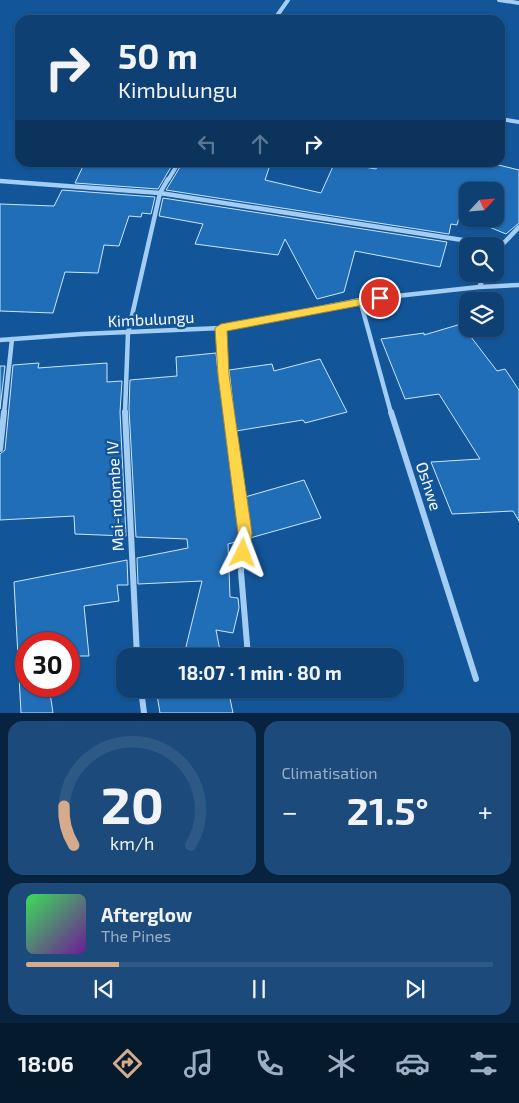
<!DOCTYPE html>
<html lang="fr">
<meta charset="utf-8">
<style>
body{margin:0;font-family:"Exo 2",sans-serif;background:#1c4b7b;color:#f1f3f6;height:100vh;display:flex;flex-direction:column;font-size:19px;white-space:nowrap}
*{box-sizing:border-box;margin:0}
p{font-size:16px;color:#9bafc4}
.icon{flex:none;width:28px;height:28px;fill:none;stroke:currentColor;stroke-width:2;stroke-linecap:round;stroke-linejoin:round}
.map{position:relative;height:713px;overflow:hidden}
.details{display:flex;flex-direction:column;gap:8px;padding:8px;background:#08233f;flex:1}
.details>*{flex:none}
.banner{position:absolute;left:15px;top:15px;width:490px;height:152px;border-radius:15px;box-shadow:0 1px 4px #0004,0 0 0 1px #2e5985;background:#0e4073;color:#f1f3f6;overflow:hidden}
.needle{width:32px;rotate:64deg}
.fabs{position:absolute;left:459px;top:182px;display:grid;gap:10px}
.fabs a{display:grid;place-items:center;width:45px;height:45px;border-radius:10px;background:#0e4073;box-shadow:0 1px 4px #0004,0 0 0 1px #2e5985;font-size:25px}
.speed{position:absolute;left:15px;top:632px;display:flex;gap:10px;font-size:25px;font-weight:700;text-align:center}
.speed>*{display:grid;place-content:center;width:65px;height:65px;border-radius:50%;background:#0e4073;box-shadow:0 1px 4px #0004,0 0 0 1px #2e5985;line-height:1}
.speed .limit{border:8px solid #d22;background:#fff;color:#111}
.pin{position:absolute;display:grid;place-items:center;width:42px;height:42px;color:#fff;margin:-21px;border:2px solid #fff;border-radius:50%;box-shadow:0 1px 5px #0007}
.me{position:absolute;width:55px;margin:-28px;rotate:3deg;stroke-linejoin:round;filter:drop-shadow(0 0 4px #0008)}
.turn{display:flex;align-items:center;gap:18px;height:105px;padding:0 20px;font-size:22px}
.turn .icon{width:65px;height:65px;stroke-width:2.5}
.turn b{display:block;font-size:35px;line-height:42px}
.lanes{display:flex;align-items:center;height:48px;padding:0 20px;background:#0003;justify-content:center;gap:25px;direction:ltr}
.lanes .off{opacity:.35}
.big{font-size:38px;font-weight:700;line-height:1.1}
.details .tile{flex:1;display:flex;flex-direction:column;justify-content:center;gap:8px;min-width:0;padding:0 18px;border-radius:15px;background:#1c4b7b}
.details .dial{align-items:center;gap:0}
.dial svg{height:130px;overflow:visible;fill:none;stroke:#2e5985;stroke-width:7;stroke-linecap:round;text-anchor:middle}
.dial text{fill:#f1f3f6;stroke:none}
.song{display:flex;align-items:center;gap:15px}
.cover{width:60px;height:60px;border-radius:8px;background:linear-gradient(135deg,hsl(130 70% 55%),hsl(280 70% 35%))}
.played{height:5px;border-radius:2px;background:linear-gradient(90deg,#d6ab8b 20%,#2e5985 20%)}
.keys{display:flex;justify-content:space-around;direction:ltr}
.heat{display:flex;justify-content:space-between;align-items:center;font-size:28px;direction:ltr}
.details .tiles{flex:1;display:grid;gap:8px;grid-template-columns:1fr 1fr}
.tile:last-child{grid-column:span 2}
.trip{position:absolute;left:116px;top:648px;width:288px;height:50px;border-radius:15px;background:#0e4073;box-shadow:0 1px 4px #0004,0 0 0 1px #2e5985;font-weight:700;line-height:50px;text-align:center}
.tab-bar{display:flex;height:80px;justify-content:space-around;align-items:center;background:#061a2e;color:#9bafc4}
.tab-bar .icon{width:35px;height:35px}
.tab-bar .selected{color:#d6ab8b}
.tab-bar b{font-size:22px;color:#f1f3f6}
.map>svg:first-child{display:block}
</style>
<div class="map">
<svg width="519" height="713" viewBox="0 0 519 713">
<rect width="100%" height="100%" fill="#125699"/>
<!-- building -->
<path fill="#206eb8" stroke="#cce6fd" d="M85 162H174L158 189 75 183Z
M183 162H271L265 180 321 193 335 162 376 169 379 162H486L519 170V223L506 234 470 219H495V191H468V218L460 214 457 225 451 224 449 234 166 190Z
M62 190 155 197 151 214 142 213 141 217 129 216 119 246 104 245 98 273 65 272 53 313 0 311V204L54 206Z
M163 198 447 242 440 267 355 251 344 292 317 299 285 239 278 255 195 244 203 224 159 216Z
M461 324 497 371 505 369 519 390V521L513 511 452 514 431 462 480 459 439 394 405 399 381 339 424 333V335Z
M216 353 218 372 221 371 226 432 240 533 239 541 228 544 230 597 238 598 239 608 233 633 216 630 221 656H178L184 655 202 581 138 584 137 558 188 548 187 539 136 537 129 409 130 380 177 376 176 357Z
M320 359 347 412 305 423 303 420 236 431 229 370 272 364 274 371Z
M39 363 38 368 107 363V382L122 381 120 412 126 536 75 534 74 516 0 520V454L5 450 13 365Z
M0 366H5L0 409Z
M304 480 321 518 250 538 245 497Z
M127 560 128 585H117L119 601 84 606 89 656H69V644H26V686H49L53 713H21L14 582Z
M156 689H228L233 713H160Z"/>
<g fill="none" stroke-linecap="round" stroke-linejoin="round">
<!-- street-far2 -->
<path stroke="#a4cdf4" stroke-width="4" d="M499 0 519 3
M274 20 288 0
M500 119 519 122
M168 180 179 162"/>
<!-- street-far1 -->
<path stroke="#a4cdf4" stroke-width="4.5" d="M0 181 160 193 501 246
M495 257 501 246 519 227
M479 287 486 274
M360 300 391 413
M221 328 229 413
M0 340 82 334 221 328 360 300 479 287 519 285
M4 413 12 339
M125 413 128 333 160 193 168 179"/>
<!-- street -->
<path stroke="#a4cdf4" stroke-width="6" d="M125 412 137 656
M229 412 245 533 241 572 248 656
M391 412 476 679
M0 449 4 412
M141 689 144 713
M244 691 245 689"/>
</g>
<!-- route -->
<path fill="#ffd54a" stroke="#a68a30" d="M380 295 385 298 384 301 227 331 229 375 252 533 248 557 243 559 238 557 236 553 238 533 218 375 215 328 221 324Z"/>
<g text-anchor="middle" stroke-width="5" stroke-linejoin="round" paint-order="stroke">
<!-- street labels -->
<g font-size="16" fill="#fff" stroke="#125699">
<text transform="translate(151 319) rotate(-3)" y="6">Kimbulungu</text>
<text transform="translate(429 486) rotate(72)" y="6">Oshwe</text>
<text transform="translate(115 496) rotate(-93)" y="6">Mai-ndombe IV</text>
</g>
</g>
</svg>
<div class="fabs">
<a><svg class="needle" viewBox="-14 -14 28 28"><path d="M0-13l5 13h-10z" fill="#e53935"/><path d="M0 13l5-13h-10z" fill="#9bafc4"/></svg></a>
<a><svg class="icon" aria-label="search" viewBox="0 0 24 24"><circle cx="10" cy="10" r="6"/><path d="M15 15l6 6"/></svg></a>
<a><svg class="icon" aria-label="layers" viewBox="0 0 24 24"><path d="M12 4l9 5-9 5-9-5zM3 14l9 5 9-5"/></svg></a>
</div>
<div class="speed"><div class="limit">30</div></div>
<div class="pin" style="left:380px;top:298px;background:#d93025"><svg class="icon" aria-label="arrive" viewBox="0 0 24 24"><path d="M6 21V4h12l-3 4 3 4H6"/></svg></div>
<svg class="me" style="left:243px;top:553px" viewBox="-20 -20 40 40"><path d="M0-17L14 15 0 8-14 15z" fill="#ffd54a" stroke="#fff" stroke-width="4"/></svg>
<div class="trip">18:07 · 1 min · 80 m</div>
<div class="banner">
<div class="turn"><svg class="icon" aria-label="right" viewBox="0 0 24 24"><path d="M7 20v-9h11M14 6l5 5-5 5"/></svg><div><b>50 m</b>Kimbulungu</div></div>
<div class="lanes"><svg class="icon off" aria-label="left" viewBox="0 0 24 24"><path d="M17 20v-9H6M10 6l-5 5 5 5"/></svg><svg class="icon off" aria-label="ahead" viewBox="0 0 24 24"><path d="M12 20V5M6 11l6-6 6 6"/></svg><svg class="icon" aria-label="right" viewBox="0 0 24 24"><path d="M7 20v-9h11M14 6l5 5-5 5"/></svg></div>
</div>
</div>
<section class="details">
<div class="tiles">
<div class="tile dial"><svg viewBox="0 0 100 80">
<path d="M14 69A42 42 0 1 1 86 69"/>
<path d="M14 69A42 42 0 0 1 8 45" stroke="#d6ab8b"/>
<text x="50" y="56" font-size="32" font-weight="700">20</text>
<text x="50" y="72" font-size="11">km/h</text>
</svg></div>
<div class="tile"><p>Climatisation</p>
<div class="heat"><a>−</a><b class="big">21.5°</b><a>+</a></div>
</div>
<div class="tile">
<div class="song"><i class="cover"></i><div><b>Afterglow</b><p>The Pines</p></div></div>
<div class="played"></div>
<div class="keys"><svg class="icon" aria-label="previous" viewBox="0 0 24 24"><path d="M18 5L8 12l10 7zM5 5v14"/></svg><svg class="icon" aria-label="pause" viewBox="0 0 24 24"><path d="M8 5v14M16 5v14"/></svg><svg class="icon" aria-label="next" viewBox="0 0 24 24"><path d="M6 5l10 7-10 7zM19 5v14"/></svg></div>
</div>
</div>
</section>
<nav class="tab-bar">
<b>18:06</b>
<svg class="icon selected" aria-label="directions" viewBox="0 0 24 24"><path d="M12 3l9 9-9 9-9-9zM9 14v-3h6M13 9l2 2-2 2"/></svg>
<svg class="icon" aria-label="music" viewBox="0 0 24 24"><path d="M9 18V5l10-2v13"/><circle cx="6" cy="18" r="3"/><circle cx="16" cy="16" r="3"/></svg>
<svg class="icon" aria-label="phone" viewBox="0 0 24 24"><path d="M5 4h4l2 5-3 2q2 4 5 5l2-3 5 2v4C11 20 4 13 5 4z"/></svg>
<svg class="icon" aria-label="climate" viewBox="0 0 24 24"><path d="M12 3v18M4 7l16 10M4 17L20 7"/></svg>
<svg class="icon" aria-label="car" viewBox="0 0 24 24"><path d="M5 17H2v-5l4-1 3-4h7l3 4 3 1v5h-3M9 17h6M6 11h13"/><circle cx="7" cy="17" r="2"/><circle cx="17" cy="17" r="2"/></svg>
<svg class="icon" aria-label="filters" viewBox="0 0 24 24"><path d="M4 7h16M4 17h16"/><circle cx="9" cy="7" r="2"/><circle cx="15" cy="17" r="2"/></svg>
</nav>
